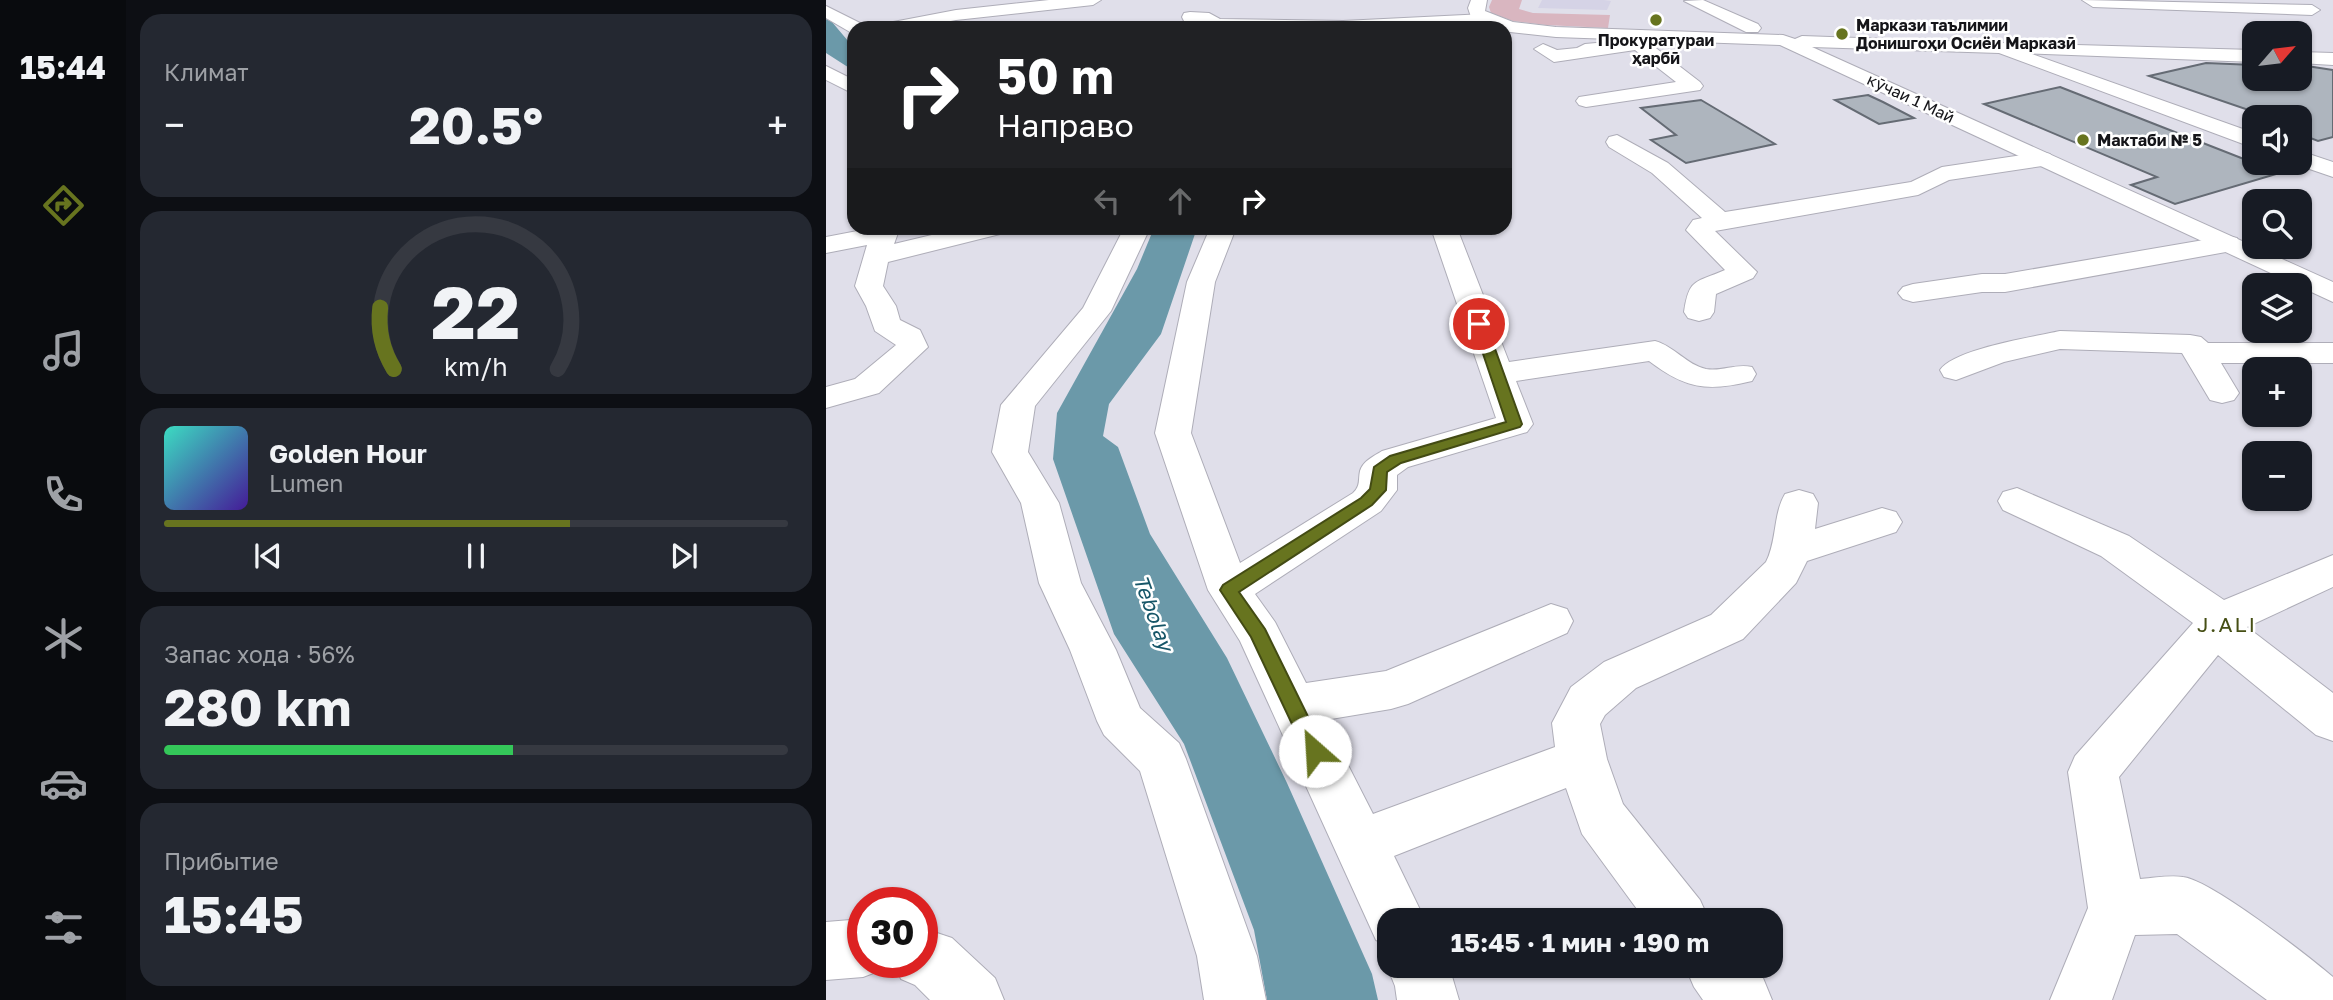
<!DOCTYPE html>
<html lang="ru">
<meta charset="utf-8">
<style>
body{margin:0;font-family:"Golos Text",sans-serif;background:#242831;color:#f1f3f6;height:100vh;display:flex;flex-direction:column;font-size:26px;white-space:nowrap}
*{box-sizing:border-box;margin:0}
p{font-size:23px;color:#9ea1a6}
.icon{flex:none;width:38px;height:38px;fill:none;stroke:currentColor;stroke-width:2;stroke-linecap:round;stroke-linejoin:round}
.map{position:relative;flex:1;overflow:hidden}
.sheet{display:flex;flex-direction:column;gap:14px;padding:14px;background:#0d0f14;width:700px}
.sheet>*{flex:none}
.top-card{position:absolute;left:21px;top:21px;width:665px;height:214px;border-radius:21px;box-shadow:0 2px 5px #0004;background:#202124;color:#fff;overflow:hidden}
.needle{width:46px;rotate:62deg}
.tools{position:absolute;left:1416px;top:21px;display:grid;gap:14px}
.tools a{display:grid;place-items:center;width:70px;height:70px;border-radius:14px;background:#171b24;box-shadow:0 2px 5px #0004;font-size:35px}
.speed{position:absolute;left:21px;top:887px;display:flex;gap:14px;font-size:35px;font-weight:700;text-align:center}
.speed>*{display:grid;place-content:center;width:91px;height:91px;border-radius:50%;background:#171b24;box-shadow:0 2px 5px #0004;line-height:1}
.speed .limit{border:10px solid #d22;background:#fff;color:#111}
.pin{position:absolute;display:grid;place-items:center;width:60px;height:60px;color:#fff;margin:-30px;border:4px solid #fff;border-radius:50%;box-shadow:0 2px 7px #0007}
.me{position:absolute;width:77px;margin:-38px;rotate:334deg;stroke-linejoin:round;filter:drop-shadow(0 0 5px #0008)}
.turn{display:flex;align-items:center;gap:24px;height:147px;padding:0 35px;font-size:32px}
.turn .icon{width:91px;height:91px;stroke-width:2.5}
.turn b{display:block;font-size:49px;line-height:60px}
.lanes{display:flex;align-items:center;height:66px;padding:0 35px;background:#0003;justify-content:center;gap:35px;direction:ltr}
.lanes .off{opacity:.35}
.big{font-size:52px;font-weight:700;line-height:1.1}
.sheet .card{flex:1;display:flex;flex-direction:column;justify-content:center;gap:10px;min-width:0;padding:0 24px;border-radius:21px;background:#242831}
.sheet .dial{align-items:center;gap:0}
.dial svg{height:182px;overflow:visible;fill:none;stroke:#363941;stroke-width:7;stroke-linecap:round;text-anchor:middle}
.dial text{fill:#f1f3f6;stroke:none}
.song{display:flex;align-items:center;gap:21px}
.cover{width:84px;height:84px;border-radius:10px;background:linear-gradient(135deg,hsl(170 70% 55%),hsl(260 70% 35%))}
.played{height:7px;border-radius:4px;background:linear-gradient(90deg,#67741f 65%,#363941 65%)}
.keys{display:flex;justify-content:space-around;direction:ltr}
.heat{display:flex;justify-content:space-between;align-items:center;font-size:38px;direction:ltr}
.charge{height:10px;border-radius:5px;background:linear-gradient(90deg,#34c759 56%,#363941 0)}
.trip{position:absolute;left:551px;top:908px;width:406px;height:70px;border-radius:21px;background:#171b24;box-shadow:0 2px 5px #0004;font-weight:700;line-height:70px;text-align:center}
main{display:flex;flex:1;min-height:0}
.menu{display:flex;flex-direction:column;width:126px;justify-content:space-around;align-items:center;background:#090b0e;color:#9ea1a6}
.menu .icon{width:49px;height:49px}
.menu .current{color:#67741f}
.menu b{font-size:32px;color:#f1f3f6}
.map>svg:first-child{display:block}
</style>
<main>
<nav class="menu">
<b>15:44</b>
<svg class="icon current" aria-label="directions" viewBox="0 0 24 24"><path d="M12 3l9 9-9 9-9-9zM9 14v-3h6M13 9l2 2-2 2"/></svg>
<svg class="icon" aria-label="music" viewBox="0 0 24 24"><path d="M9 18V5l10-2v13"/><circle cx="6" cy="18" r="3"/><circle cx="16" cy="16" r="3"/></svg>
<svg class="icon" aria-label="phone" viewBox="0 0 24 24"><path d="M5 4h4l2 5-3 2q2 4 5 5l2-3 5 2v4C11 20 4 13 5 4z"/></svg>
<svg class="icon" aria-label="climate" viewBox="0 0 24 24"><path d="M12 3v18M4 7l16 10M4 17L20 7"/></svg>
<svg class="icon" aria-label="car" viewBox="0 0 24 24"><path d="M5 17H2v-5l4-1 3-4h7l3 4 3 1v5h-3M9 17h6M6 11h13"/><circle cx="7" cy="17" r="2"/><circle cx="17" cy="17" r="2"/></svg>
<svg class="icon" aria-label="filters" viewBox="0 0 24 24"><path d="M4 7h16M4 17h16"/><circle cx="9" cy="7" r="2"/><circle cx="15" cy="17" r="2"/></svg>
</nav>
<section class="sheet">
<div class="card"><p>Климат</p>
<div class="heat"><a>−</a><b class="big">20.5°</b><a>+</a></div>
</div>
<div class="card dial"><svg viewBox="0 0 100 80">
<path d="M14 69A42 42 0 1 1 86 69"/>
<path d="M14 69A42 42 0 0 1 8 42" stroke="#67741f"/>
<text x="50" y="56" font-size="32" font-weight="700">22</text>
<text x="50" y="72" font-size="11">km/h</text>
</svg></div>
<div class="card">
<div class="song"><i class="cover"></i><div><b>Golden Hour</b><p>Lumen</p></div></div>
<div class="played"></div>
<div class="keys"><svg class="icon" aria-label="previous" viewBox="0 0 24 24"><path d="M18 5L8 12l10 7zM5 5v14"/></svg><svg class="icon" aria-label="pause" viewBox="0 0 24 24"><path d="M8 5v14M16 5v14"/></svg><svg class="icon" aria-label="next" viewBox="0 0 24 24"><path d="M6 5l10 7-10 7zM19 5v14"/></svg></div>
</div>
<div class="card"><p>Запас хода · 56%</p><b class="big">280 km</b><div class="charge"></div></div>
<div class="card"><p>Прибытие</p><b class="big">15:45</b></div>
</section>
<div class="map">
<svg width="1507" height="1000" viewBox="0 0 1507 1000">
<rect width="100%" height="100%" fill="#e0dfea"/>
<!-- built -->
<path fill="#d5d3e6" d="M716 0H778L785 1 781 10 712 8Z"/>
<!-- green -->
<path fill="#d9b6c0" d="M666 0H696L693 9 707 13 784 15 782 28 720 25 687 21 665 13 663 7Z"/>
<!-- water -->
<path fill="#6b99a9" d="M0 19 6 22 28 48V71L0 53Z
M328 228H371L335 334 283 404 277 436 292 447 324 534 401 658 461 783 546 974 552 1000H441L428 930 358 744 288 634 227 459 231 413 311 269Z"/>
<!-- building -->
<path fill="#aeb5be" stroke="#656b74" stroke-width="2" d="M1380 63 1428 65V79H1474V65L1507 70V137L1492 141 1474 134V117H1443L1323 76Z
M1234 87 1428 163 1457 172 1349 204 1305 185 1331 177 1158 104Z
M1042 95 1057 102 1088 118 1053 124 1009 100Z
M875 100 949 144 860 163 825 140 850 135 815 108Z"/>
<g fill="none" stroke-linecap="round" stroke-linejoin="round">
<defs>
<path id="minor" d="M223 0H275L267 5 130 20 88 28H53L62 23 130 10Z
M877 0 932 24 935 28 932 32H920L858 1Z
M1256 0 1486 5 1494 10 1486 15 1267 7Z
M0 6 36 24 39 28H28V33L24 32 0 18Z
M364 12 383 13 394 19 517 21 659 14 667 19 659 24 579 28H386L379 23 358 21 356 17 358 13Z
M812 30 818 31 822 42 874 82 877 86 874 90 760 107 753 105 750 101 753 97 850 82 809 50 728 62 708 49 717 44 731 50 751 48 759 44 804 40 806 31Z
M1175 43 1428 50V62L1169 52 1166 48 1169 44Z
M1474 52 1507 53V65L1474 63Z
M0 66 28 80V94L0 80Z
M791 135 842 163 899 212 1085 182 1116 167 1216 152 1224 154 1228 159 1224 164 1216 166 1123 180 1092 195 889 231 931 272 927 278 890 294 888 312 884 318 873 321 862 318 858 312C863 278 869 283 899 270L860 230 867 220 876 218 826 173 783 147 780 142 783 137Z
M47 228H68L72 233 68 244 135 228H178L174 234 62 262 57 286 70 306 74 320 94 330 102 347 53 393 0 408V387L29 379 70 345 49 331 40 306 29 286 41 245 0 253V237Z
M298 228H324L285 311 209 406 202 452 233 503 255 583 290 650 314 708 353 743 360 759 431 956 440 1000H378L371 956 314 771 278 735 271 721 244 650 213 583 195 503 166 452 175 405 257 308Z
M384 228H410L389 282 365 433 414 563 527 493C535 485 532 480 534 471 537 461 548 456 556 451L670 418 605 228H631L683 362 829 341C848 346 861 365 880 369 896 372 910 363 926 367L930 374 926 381C881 392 860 389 823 361L690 381 707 424 701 432 582 467 571 475V490L555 511 429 594 449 622 480 683 560 671 725 604 741 609 747 621 741 633 582 704 565 709 499 720 547 814 729 747 726 723 745 687 778 662 885 615 940 562C951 541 947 514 959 494L973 490 987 494 992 503 989 529 1056 508 1070 512 1076 522 1070 532 981 561 970 583 917 639 810 688 779 715 774 724 781 759 797 804 874 900 883 920H819L756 834 740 788 568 856 599 920H564V946L550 940 414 641 382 590 329 433 361 282Z
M1401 236 1411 238 1414 244 1411 250 1179 292H1156L1087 302 1077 299 1072 293 1077 287 1087 284 1156 274H1179Z
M1234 331 1364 335 1375 337 1382 343H1507V363H1395L1413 393 1408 400 1396 403 1384 400 1356 353 1234 349 1178 362 1130 380 1118 377 1114 370C1128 349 1207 337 1234 331Z
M1191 488 1303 536 1398 600 1507 555V587L1421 627 1507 693V741L1490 735 1392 655 1293 777 1314 879C1328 878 1344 875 1357 877 1385 880 1482 956 1507 977V1000H1441L1351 934 1309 935 1286 1000H1224L1262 908 1242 772 1249 756 1367 623 1275 556 1177 510 1172 501 1177 492Z
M37 919V962H60L58 969 37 977 0 980V922Z
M96 928 126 938 169 978 178 1000H104L89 985 75 979 68 962H96Z
M564 960V966H623L633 1000H571L569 986 561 966Z
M859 966H927L937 978 946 1000H877L868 987Z"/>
<path id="major" d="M645 0H661L659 11 687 22 730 27 957 35 969 39 976 36 1175 43 1428 133V148L1173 53 986 47 1507 282V302L954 45 730 37 684 32 645 17 642 8Z
M1474 151 1507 162V177L1466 163H1474Z"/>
</defs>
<!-- minor casing -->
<use href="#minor" stroke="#aeadb8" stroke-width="2"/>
<!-- major casing -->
<use href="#major" stroke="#aeadb8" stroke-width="2"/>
<!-- minor -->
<use href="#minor" fill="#fff" fill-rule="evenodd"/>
<!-- major -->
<use href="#major" fill="#fff" fill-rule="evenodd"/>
</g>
<!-- route -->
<path fill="#67741f" stroke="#434b14" stroke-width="2" d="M653 320 660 324 696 424 694 427 575 463 561 472 560 490 546 505 413 592 439 629 499 751 496 758 489 760 482 758 425 637 394 590 397 585 535 498 544 489 548 467 564 456 680 422 647 324Z"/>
<!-- markers -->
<g fill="#67741f" stroke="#fff" stroke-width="2.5">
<circle cx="830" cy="20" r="7"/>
<circle cx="1016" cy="34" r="7"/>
<circle cx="1257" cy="140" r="7"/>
</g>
<g text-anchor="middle" stroke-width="5" stroke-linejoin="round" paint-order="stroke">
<!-- far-poi labels -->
<g font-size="16" font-weight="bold" fill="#151519" stroke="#fff" text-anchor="start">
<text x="1030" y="31">Маркази таълимии<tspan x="1030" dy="18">Донишгоҳи Осиёи Марказӣ</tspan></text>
<text x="830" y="46" text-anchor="middle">Прокуратураи<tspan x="830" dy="18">ҳарбӣ</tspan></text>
<text x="1271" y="146">Мактаби № 5</text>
</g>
<!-- far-street labels -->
<g font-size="16" fill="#151519" stroke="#fff">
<text transform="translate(1085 98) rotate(25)" y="6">кӯчаи 1 Май</text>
</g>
<!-- water labels -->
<g font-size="21" font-style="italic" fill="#175668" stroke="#fff">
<text transform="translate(327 613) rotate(70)" y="7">Tebolay</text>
</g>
<!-- neighbourhood labels -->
<g font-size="21" letter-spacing="2" fill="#464f15" stroke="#fff">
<text x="1401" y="632">J.ALI</text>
</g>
</g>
</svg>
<div class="tools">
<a><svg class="needle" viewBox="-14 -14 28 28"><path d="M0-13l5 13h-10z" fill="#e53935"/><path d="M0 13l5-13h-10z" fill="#9ea1a6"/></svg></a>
<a><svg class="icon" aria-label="sound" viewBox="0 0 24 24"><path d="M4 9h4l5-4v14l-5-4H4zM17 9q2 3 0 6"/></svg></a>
<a><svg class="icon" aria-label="search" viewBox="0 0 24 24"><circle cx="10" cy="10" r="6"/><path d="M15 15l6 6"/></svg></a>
<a><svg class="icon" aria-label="layers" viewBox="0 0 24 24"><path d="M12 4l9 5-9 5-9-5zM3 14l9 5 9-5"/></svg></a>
<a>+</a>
<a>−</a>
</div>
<div class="speed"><div class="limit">30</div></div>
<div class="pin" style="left:653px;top:324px;background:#d93025"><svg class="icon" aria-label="arrive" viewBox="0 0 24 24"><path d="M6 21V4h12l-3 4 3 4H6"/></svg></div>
<svg class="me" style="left:489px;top:751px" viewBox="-20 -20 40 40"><circle r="19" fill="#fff"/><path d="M0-13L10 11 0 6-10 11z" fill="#67741f"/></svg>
<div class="trip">15:45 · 1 мин · 190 m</div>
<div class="top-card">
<div class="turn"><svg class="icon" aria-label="right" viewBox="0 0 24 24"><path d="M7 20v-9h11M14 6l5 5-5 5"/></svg><div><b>50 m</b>Направо</div></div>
<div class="lanes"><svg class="icon off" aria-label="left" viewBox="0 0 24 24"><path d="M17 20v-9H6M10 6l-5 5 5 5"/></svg><svg class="icon off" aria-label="ahead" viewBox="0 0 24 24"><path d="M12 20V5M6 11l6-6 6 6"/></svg><svg class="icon" aria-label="right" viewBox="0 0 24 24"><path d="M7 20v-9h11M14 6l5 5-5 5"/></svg></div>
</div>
</div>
</main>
